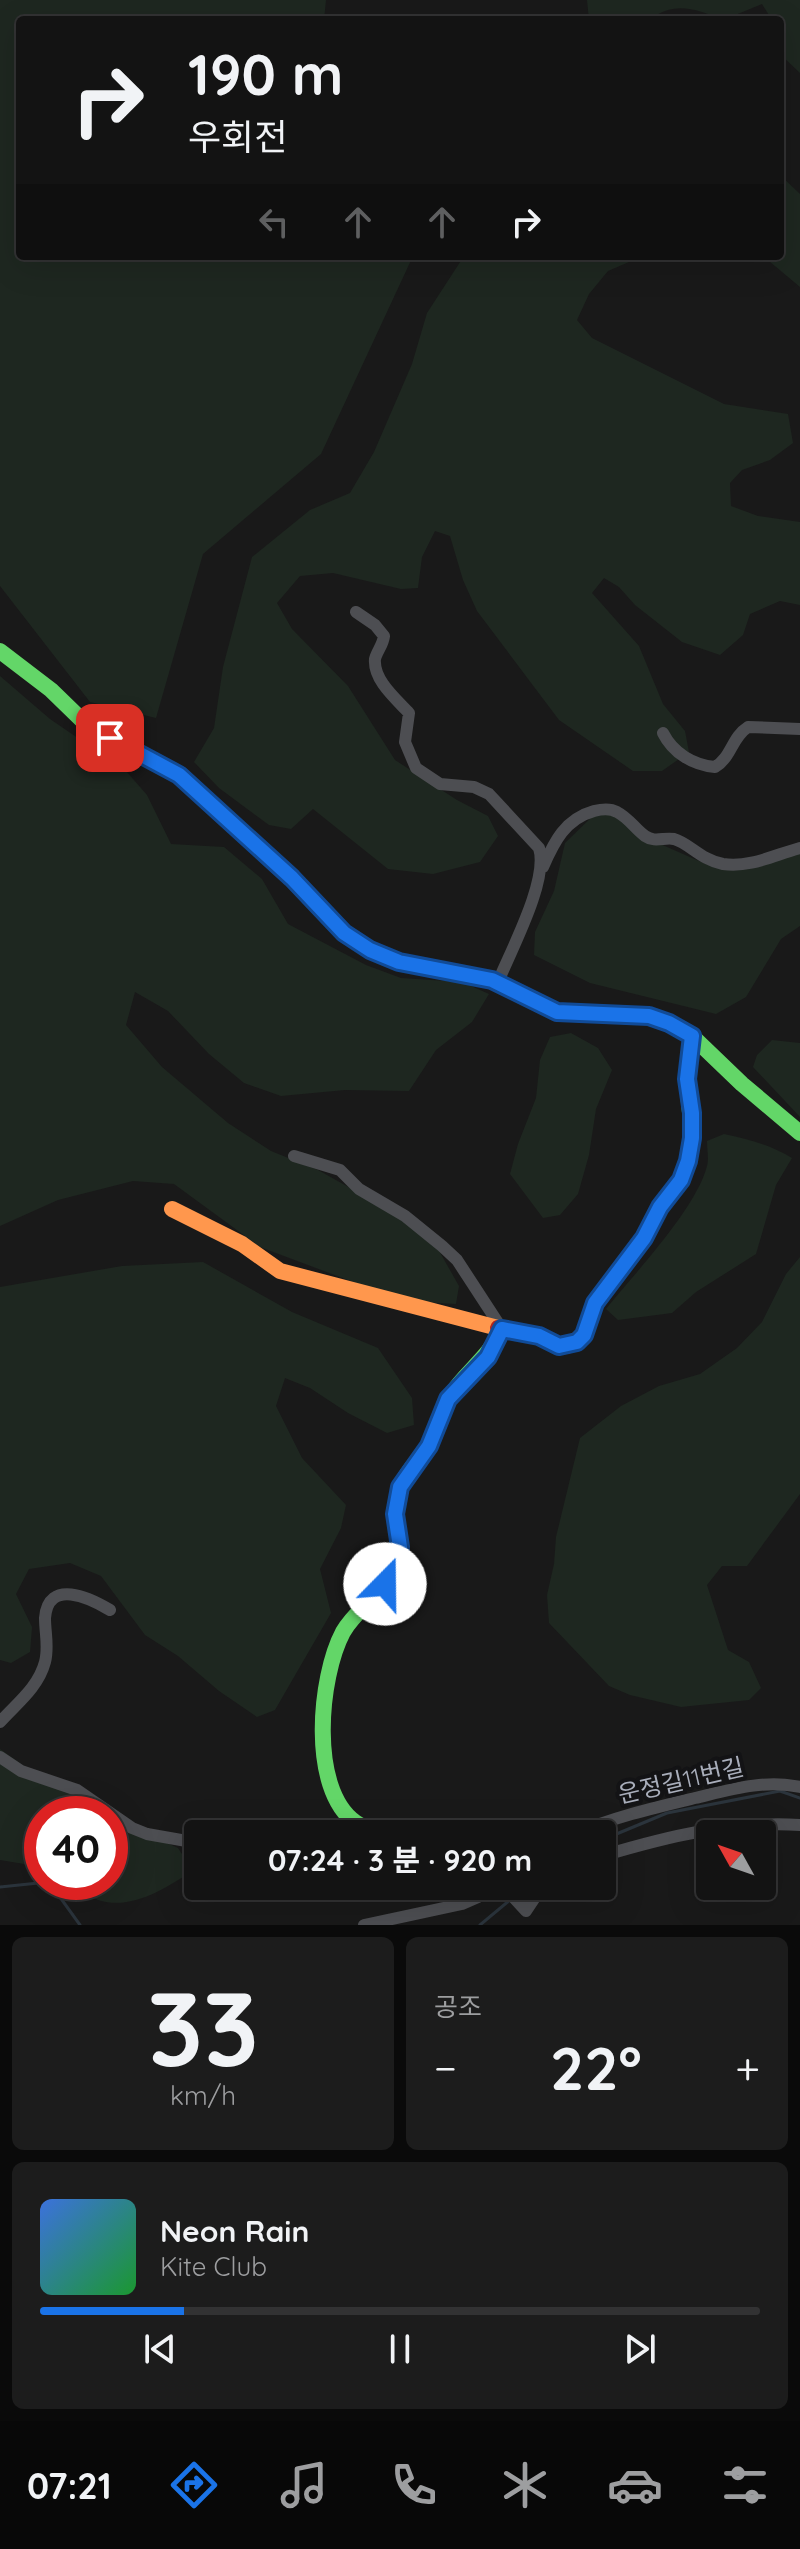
<!DOCTYPE html>
<html lang="ko">
<meta charset="utf-8">
<style>
body{margin:0;font-family:Quicksand,"Noto Sans KR",sans-serif;background:#1c1c1c;color:#f1f3f6;height:100vh;display:flex;flex-direction:column;font-size:30px;white-space:nowrap}
*{box-sizing:border-box;margin:0}
p{font-size:26px;color:#9d9ea0}
.icon{flex:none;width:44px;height:44px;fill:none;stroke:currentColor;stroke-width:2;stroke-linecap:round;stroke-linejoin:round}
.map{position:relative;height:1925px;overflow:hidden}
.drawer{display:flex;flex-direction:column;gap:12px;padding:12px;background:#0a0a0a;flex:1}
.drawer>*{flex:none}
.guide{position:absolute;left:16px;top:16px;width:768px;height:244px;border-radius:8px;box-shadow:0 8px 32px #0002,0 0 0 2px #323233;background:#131313;color:#f1f3f6;overflow:hidden}
.needle{width:52px;rotate:310deg}
.buttons{position:absolute;left:696px;top:1820px;display:grid;gap:16px}
.buttons a{display:grid;place-items:center;width:80px;height:80px;border-radius:8px;background:#131313;box-shadow:0 8px 32px #0002,0 0 0 2px #323233;font-size:40px}
.speed{position:absolute;left:24px;top:1796px;display:flex;gap:16px;font-size:40px;font-weight:700;text-align:center}
.speed>*{display:grid;place-content:center;width:104px;height:104px;border-radius:50%;background:#131313;box-shadow:0 8px 32px #0002,0 0 0 2px #323233;line-height:1}
.speed .limit{border:12px solid #d22;background:#fff;color:#111}
.pin{position:absolute;display:grid;place-items:center;width:68px;height:68px;color:#fff;margin:-34px;border-radius:16px;box-shadow:0 4px 12px #0006}
.me{position:absolute;width:88px;margin:-44px;rotate:22deg;stroke-linejoin:round;filter:drop-shadow(0 0 6px #0008)}
.turn{display:flex;align-items:center;gap:28px;height:168px;padding:0 40px;font-size:36px}
.turn .icon{width:104px;height:104px;stroke-width:2.5}
.turn b{display:block;font-size:56px;line-height:68px}
.lanes{display:flex;align-items:center;height:76px;padding:0 40px;background:#0003;justify-content:center;gap:40px;direction:ltr}
.lanes .off{opacity:.35}
.big{font-size:60px;font-weight:700;line-height:1.1}
.drawer .tile{flex:1;display:flex;flex-direction:column;justify-content:center;gap:12px;min-width:0;padding:0 28px;border-radius:12px;background:#1c1c1c}
.drawer .dial{align-items:center;gap:0}
.dial b{font-size:104px;line-height:1}
.song{display:flex;align-items:center;gap:24px}
.cover{width:96px;height:96px;border-radius:12px;background:linear-gradient(135deg,hsl(220 70% 55%),hsl(130 70% 35%))}
.played{height:8px;border-radius:4px;background:linear-gradient(90deg,#1a73e8 20%,#323233 20%)}
.keys{display:flex;justify-content:space-around;direction:ltr}
.heat{display:flex;justify-content:space-between;align-items:center;font-size:44px;direction:ltr}
.drawer .tiles{flex:1;display:grid;gap:12px;grid-template-columns:1fr 1fr}
.tile:last-child{grid-column:span 2}
.trip{position:absolute;left:184px;top:1820px;width:432px;height:80px;border-radius:8px;background:#131313;box-shadow:0 8px 32px #0002,0 0 0 2px #323233;font-weight:700;line-height:80px;text-align:center}
.tab-bar{display:flex;height:128px;justify-content:space-around;align-items:center;background:#080808;color:#9d9ea0}
.tab-bar .icon{width:56px;height:56px}
.tab-bar .on{color:#1a73e8}
.tab-bar b{font-size:36px;color:#f1f3f6}
.map>svg:first-child{display:block}
</style>
<div class="map">
<svg width="800" height="1925" viewBox="0 0 800 1925">
<rect width="100%" height="100%" fill="#191919"/>
<!-- green -->
<path fill="#1e2720" d="M0 0H326L324 20H20V256H413L321 454 203 554 156 718 90 702 0 586Z
M587 0H800V73L780 54V20H772L762 4 723 20C697 9 673 0 650 20H589Z
M780 175 800 194V287L763 256H780Z
M464 256H643L608 271 589 294 577 320 592 338 724 404 788 414 793 443 770 460 742 470 730 483 731 506 758 516 800 522V605L780 601 750 614 743 635 720 655 682 642 635 605 619 587 604 578 592 593 639 646 663 704 685 731 689 752 662 771H633L559 720 477 611 463 580 450 536 435 531 422 557 418 588 401 589 333 573 300 576 277 603 292 629 348 686 395 760 457 800 488 816 498 836 480 862 433 874 388 869 313 809 291 829 269 825 219 788 194 762 214 728 223 667 252 557 310 510 350 493 374 452 412 364 427 313Z
M0 676 50 719 126 771 147 795 171 844 224 847 262 879 288 924 366 965 401 978 462 982 489 994 472 1022 436 1050 409 1091 345 1090 281 1096 244 1083 209 1054 168 1011 135 992 126 1025 162 1067 228 1123 271 1151 318 1170 409 1221 438 1249 459 1286 456 1304 404 1301 260 1247 174 1184 133 1181 58 1200 0 1226Z
M601 808 658 843 708 865 800 848V926L781 939 746 997 716 1014 590 983 534 955 535 932 554 891 565 843Z
M571 1033 598 1048 612 1070 596 1109 589 1155 578 1194 560 1215 543 1218 510 1174 518 1144 536 1098 540 1060 550 1037Z
M772 1040 800 1043V1117L753 1067 757 1055Z
M724 1134C748 1139 771 1145 792 1158L776 1185 756 1254 696 1292 672 1313 618 1320 606 1309C634 1274 696 1209 707 1166 709 1159 707 1149 707 1141Z
M800 1257V1494L747 1566H722L707 1585 728 1650 749 1662 761 1688 749 1700 681 1707 630 1695 609 1686 549 1623 547 1595 554 1564 556 1537 580 1438 621 1406 659 1386 700 1374 737 1348 762 1322 786 1274Z
M203 1262 292 1312 378 1348 412 1398 414 1425 387 1433 348 1413 310 1388 285 1378 276 1406 302 1458 346 1505 341 1528 320 1569 331 1613 275 1710 257 1717 219 1691 178 1656 145 1635 101 1576 70 1563 29 1569 16 1594 32 1627 30 1652 11 1663 0 1660V1287L122 1266Z
M0 1749 47 1782 95 1803 134 1828 178 1848 193 1871C165 1888 132 1911 98 1900 89 1896 80 1887 72 1882H110V1814H42V1867L0 1860Z"/>
<g fill="none" stroke-linecap="round" stroke-linejoin="round">
<!-- stream -->
<path stroke="#2b343c" stroke-width="3" d="M602 1840 667 1813 780 1791 800 1798
M49 1882 80 1925
M0 1887 48 1882
M516 1895 526 1886
M480 1925 510 1900"/>
<!-- street -->
<path stroke="#4d4e52" stroke-width="12" d="M356 612 375 625 384 636C383 645 377 651 375 659 373 680 396 699 409 713L405 742 416 768 440 784 474 787 489 794 539 848C549 880 511 950 498 982
M663 733C673 753 693 765 715 767 731 758 732 737 748 727L800 729
M543 867C554 842 565 819 594 811 602 809 610 808 617 812 629 818 635 829 645 836 655 843 664 837 674 839 689 843 701 860 723 864 750 868 774 855 800 848
M294 1156 340 1170 359 1189 405 1216 442 1246 457 1260 502 1329
M0 1722C17 1703 38 1688 45 1662 49 1647 45 1633 45 1618 48 1578 90 1598 110 1610
M0 1757 21 1771 77 1790 132 1828 147 1834 198 1843
M574 1834C614 1817 653 1808 695 1798 729 1790 765 1779 800 1787
M602 1856C669 1836 730 1821 800 1825
M503 1886 526 1911 536 1896 548 1886
M364 1925 462 1904 478 1897 490 1886"/>
<!-- fast -->
<path stroke="#63d668" stroke-width="16" d="M0 651 51 690 87 725 179 775 292 878 344 933 370 950 399 962 492 980 557 1012 649 1016 669 1023 692 1036 742 1084 800 1133
M658 1212C664 1200 674 1192 680 1181 699 1149 689 1115 687 1081 687 1066 690 1050 692 1036
M390 1834C379 1830 365 1830 355 1822 309 1789 319 1677 343 1632 356 1609 382 1595 393 1571 405 1544 389 1514 400 1487 407 1469 423 1457 431 1441 438 1427 440 1409 450 1396 466 1371 489 1358 502 1329"/>
<!-- slow -->
<path stroke="#ff974d" stroke-width="16" d="M172 1209 242 1244 280 1271 498 1328"/>
<!-- jam -->
<path stroke="#b3261e" stroke-width="16" d="M498 1328 539 1336 559 1346H567L584 1335 595 1303 644 1238 658 1212"/>
</g>
<g fill="none" stroke-linecap="round" stroke-linejoin="round">
<defs>
<path id="route" d="M110 738 179 775 292 878 344 933 370 950 399 962 492 980 557 1012 649 1016 669 1023 692 1036 687 1079 692 1113V1138L688 1161 681 1180 660 1207 644 1238 595 1303 584 1335 577 1342 559 1346 539 1336 502 1329 488 1357 448 1399 429 1446 400 1487 395 1514 400 1547 397 1563 385 1584"/>
</defs>
<!-- route casing -->
<use href="#route" stroke="#114b97" stroke-width="20"/>
<!-- route -->
<use href="#route" stroke="#1a73e8" stroke-width="14"/>
</g>
<g text-anchor="middle" stroke-width="8" stroke-linejoin="round" paint-order="stroke">
<!-- street labels -->
<g font-size="24" fill="#a9aebb" stroke="#131315">
<text transform="translate(681 1781) rotate(-13)" y="8">운정길11번길</text>
</g>
</g>
</svg>
<div class="buttons">
<a><svg class="needle" viewBox="-14 -14 28 28"><path d="M0-13l5 13h-10z" fill="#e53935"/><path d="M0 13l5-13h-10z" fill="#9d9ea0"/></svg></a>
</div>
<div class="speed"><div class="limit">40</div></div>
<div class="pin" style="left:110px;top:738px;background:#d93025"><svg class="icon" aria-label="arrive" viewBox="0 0 24 24"><path d="M6 21V4h12l-3 4 3 4H6"/></svg></div>
<svg class="me" style="left:385px;top:1584px" viewBox="-20 -20 40 40"><circle r="19" fill="#fff"/><path d="M0-13L10 11 0 6-10 11z" fill="#1a73e8"/></svg>
<div class="trip">07:24 · 3 분 · 920 m</div>
<div class="guide">
<div class="turn"><svg class="icon" aria-label="right" viewBox="0 0 24 24"><path d="M7 20v-9h11M14 6l5 5-5 5"/></svg><div><b>190 m</b>우회전</div></div>
<div class="lanes"><svg class="icon off" aria-label="left" viewBox="0 0 24 24"><path d="M17 20v-9H6M10 6l-5 5 5 5"/></svg><svg class="icon off" aria-label="ahead" viewBox="0 0 24 24"><path d="M12 20V5M6 11l6-6 6 6"/></svg><svg class="icon off" aria-label="ahead" viewBox="0 0 24 24"><path d="M12 20V5M6 11l6-6 6 6"/></svg><svg class="icon" aria-label="right" viewBox="0 0 24 24"><path d="M7 20v-9h11M14 6l5 5-5 5"/></svg></div>
</div>
</div>
<section class="drawer">
<div class="tiles">
<div class="tile dial"><b>33</b><p>km/h</p></div>
<div class="tile"><p>공조</p>
<div class="heat"><a>−</a><b class="big">22°</b><a>+</a></div>
</div>
<div class="tile">
<div class="song"><i class="cover"></i><div><b>Neon Rain</b><p>Kite Club</p></div></div>
<div class="played"></div>
<div class="keys"><svg class="icon" aria-label="previous" viewBox="0 0 24 24"><path d="M18 5L8 12l10 7zM5 5v14"/></svg><svg class="icon" aria-label="pause" viewBox="0 0 24 24"><path d="M8 5v14M16 5v14"/></svg><svg class="icon" aria-label="next" viewBox="0 0 24 24"><path d="M6 5l10 7-10 7zM19 5v14"/></svg></div>
</div>
</div>
</section>
<nav class="tab-bar">
<b>07:21</b>
<svg class="icon on" aria-label="directions" viewBox="0 0 24 24"><path d="M12 3l9 9-9 9-9-9zM9 14v-3h6M13 9l2 2-2 2"/></svg>
<svg class="icon" aria-label="music" viewBox="0 0 24 24"><path d="M9 18V5l10-2v13"/><circle cx="6" cy="18" r="3"/><circle cx="16" cy="16" r="3"/></svg>
<svg class="icon" aria-label="phone" viewBox="0 0 24 24"><path d="M5 4h4l2 5-3 2q2 4 5 5l2-3 5 2v4C11 20 4 13 5 4z"/></svg>
<svg class="icon" aria-label="climate" viewBox="0 0 24 24"><path d="M12 3v18M4 7l16 10M4 17L20 7"/></svg>
<svg class="icon" aria-label="car" viewBox="0 0 24 24"><path d="M5 17H2v-5l4-1 3-4h7l3 4 3 1v5h-3M9 17h6M6 11h13"/><circle cx="7" cy="17" r="2"/><circle cx="17" cy="17" r="2"/></svg>
<svg class="icon" aria-label="filters" viewBox="0 0 24 24"><path d="M4 7h16M4 17h16"/><circle cx="9" cy="7" r="2"/><circle cx="15" cy="17" r="2"/></svg>
</nav>
